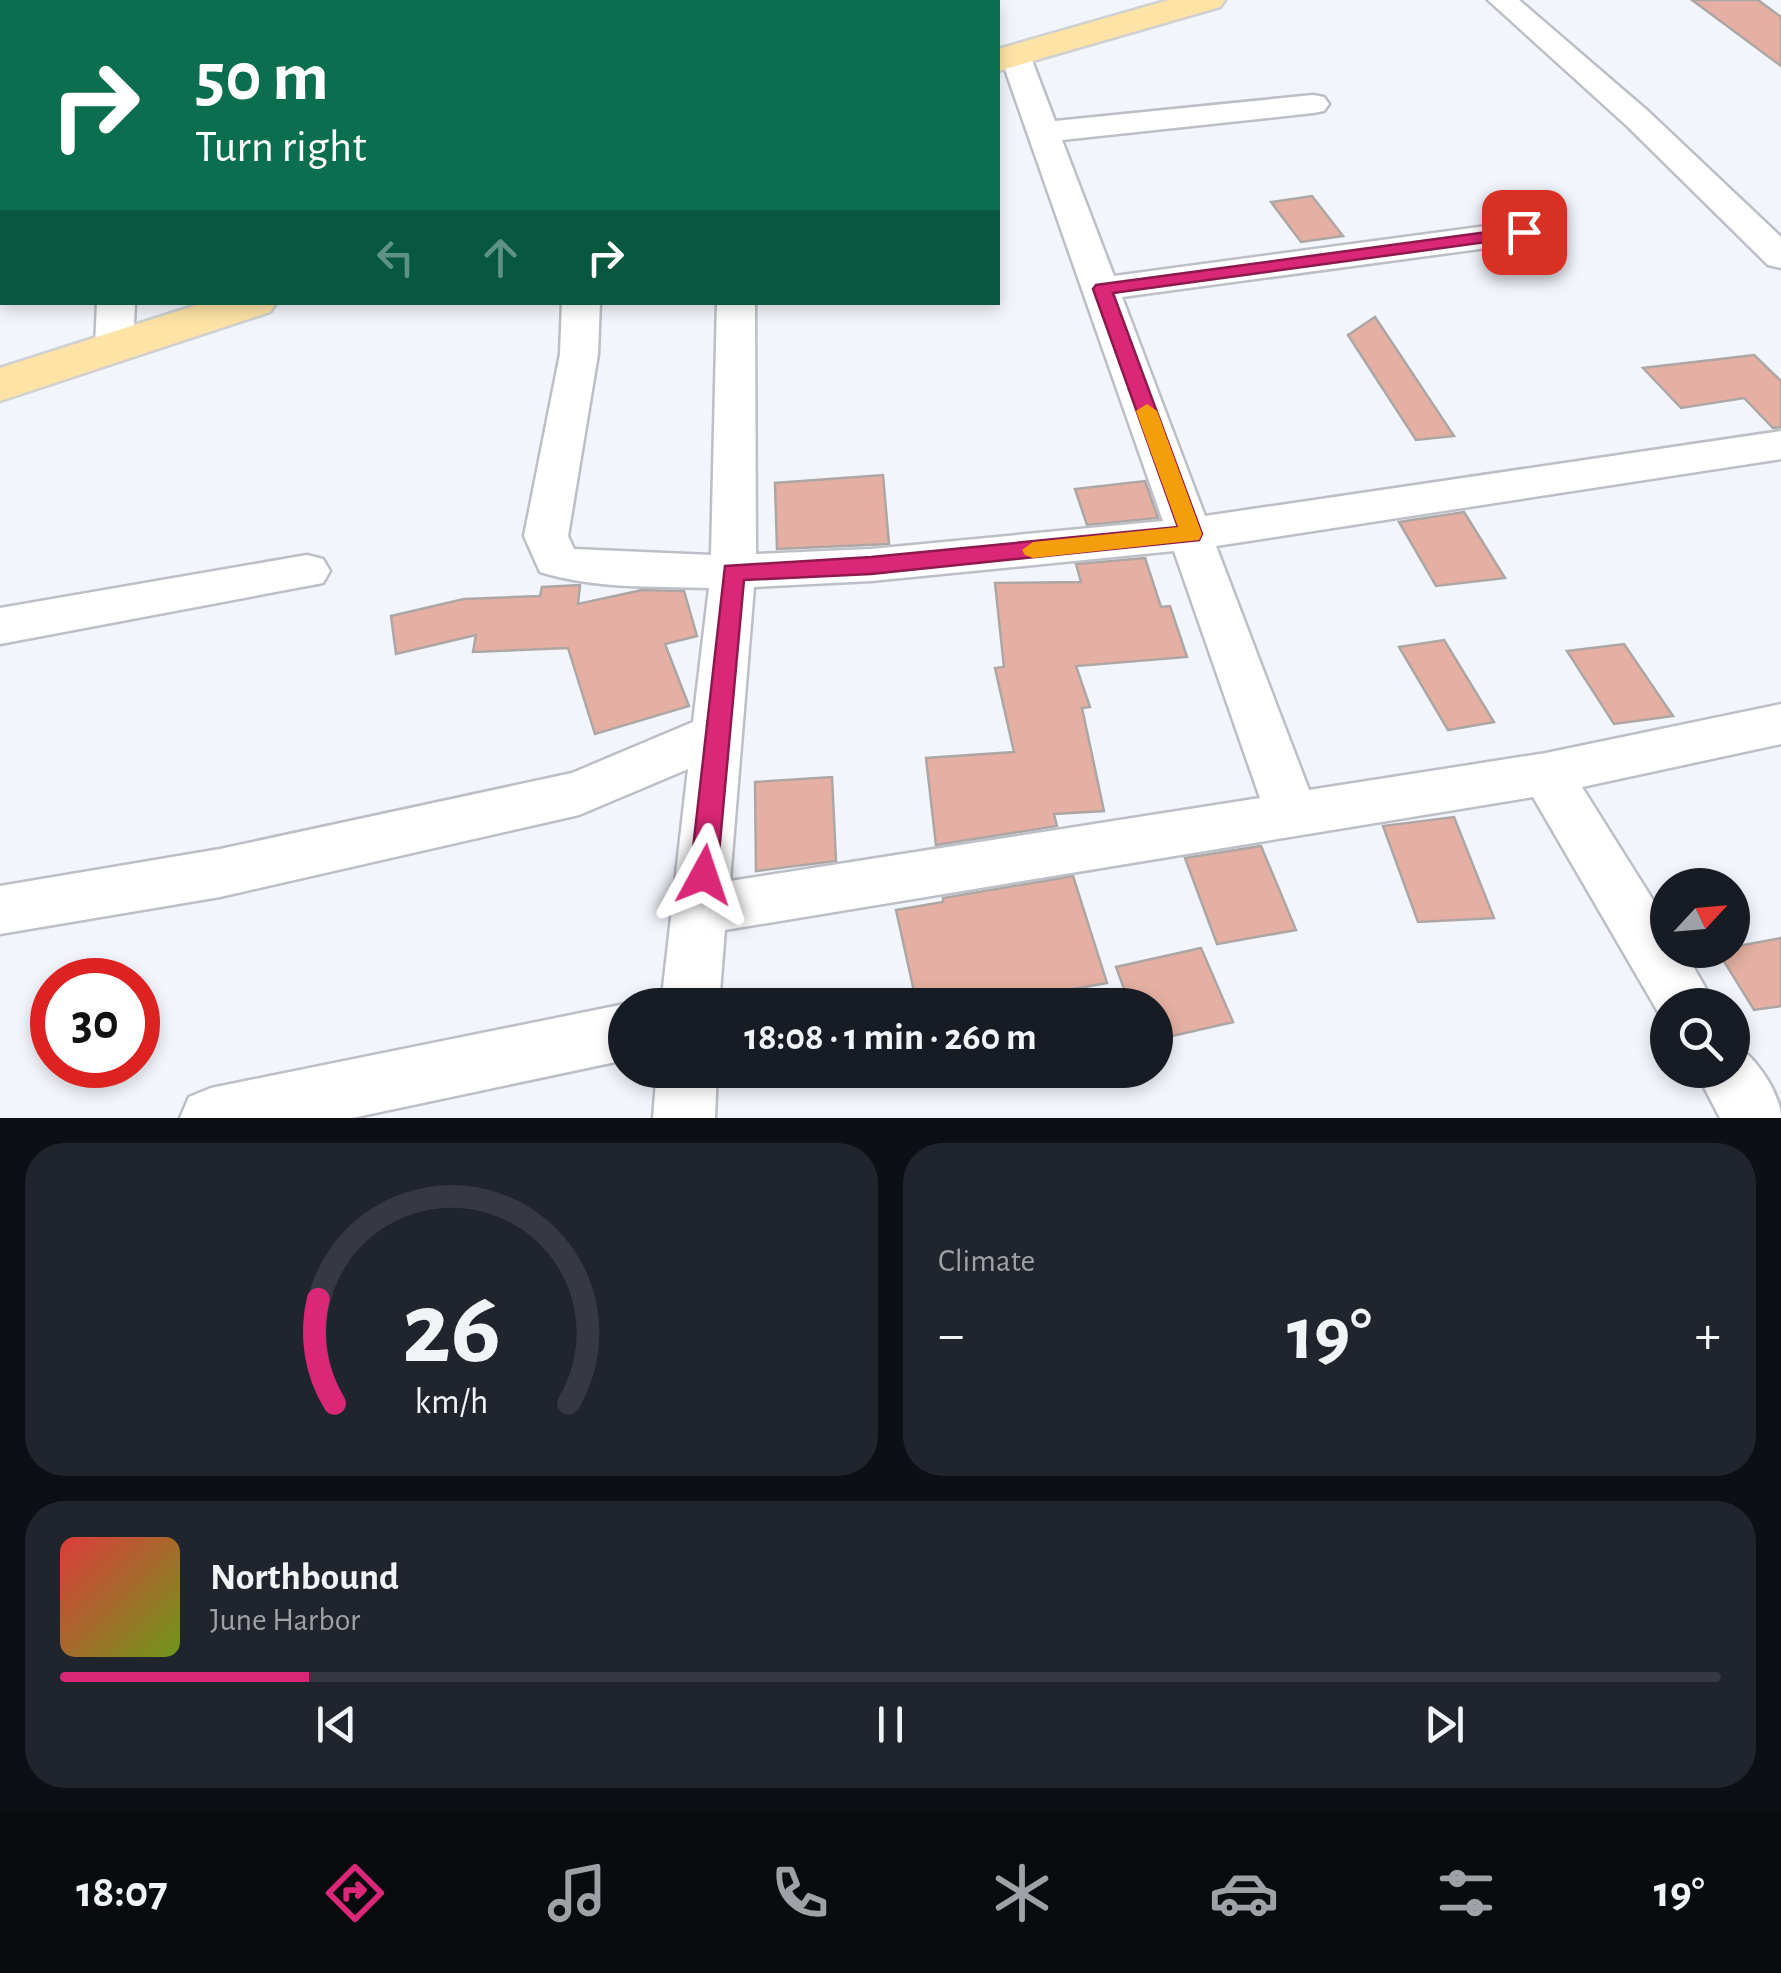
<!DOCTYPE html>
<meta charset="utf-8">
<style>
body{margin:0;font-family:"Alegreya Sans",sans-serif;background:#20242c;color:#f1f3f6;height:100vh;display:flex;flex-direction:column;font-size:38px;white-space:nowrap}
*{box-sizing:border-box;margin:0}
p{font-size:32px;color:#9ea1a6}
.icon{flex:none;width:55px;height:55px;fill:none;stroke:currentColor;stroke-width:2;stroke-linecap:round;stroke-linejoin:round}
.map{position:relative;height:1118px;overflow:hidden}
.details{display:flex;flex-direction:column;gap:25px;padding:25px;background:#0d0f14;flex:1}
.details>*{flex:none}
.top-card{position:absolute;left:0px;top:0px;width:1000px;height:305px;box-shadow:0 5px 15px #0003;background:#0b6e4f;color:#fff;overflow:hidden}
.needle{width:65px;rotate:64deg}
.controls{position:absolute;left:1650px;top:868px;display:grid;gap:20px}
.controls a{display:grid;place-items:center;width:100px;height:100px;border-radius:50%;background:#171b24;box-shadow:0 5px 15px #0003;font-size:50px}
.speed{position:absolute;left:30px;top:958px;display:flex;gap:20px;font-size:50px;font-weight:700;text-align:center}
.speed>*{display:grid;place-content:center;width:130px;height:130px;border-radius:50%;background:#171b24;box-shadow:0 5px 15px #0003;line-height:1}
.speed .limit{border:15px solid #d22;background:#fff;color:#111}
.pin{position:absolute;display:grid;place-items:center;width:85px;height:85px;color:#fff;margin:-42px;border-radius:20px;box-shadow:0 5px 15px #0006}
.me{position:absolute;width:110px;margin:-55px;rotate:5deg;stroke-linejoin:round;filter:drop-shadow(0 0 8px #0008)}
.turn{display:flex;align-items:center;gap:35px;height:210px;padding:0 30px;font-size:45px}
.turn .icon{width:130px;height:130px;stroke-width:2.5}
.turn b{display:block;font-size:70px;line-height:85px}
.lanes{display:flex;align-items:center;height:95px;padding:0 30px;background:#0003;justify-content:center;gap:50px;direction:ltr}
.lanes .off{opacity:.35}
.big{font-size:75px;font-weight:700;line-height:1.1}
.details .widget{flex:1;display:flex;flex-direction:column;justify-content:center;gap:15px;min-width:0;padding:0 35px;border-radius:40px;background:#20242c}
.details .dial{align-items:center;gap:0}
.dial svg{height:260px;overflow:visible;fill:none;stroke:#363941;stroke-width:7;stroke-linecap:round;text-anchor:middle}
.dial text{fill:#f1f3f6;stroke:none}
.song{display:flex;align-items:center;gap:30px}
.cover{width:120px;height:120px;border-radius:15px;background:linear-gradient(135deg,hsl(0 70% 55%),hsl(80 70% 35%))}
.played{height:10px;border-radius:5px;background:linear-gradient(90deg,#db2777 15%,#363941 15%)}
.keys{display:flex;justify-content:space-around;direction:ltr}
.heat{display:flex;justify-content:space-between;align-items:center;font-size:55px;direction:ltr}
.details .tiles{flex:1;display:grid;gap:25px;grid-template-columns:1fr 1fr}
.widget:last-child{grid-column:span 2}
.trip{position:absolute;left:608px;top:988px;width:565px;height:100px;border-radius:50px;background:#171b24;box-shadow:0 5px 15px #0003;font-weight:700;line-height:100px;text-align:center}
.tab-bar{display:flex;height:160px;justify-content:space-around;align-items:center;background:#090b0e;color:#9ea1a6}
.tab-bar .icon{width:70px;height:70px}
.tab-bar .on{color:#db2777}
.tab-bar b{font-size:45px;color:#f1f3f6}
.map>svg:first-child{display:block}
</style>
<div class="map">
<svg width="1781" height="1118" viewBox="0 0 1781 1118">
<rect width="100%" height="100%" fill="#f2f5fb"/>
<!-- building -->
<path fill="#e5b0a3" stroke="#ada6a4" stroke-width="2.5" d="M1692 0H1758L1781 17V66Z
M1312 196 1343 236 1301 242 1271 202Z
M1375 317 1454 436 1416 440 1348 335Z
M1754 355 1781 381V427L1773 428 1744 398 1681 408 1643 368Z
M883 475 889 544 777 549 775 483Z
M1145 481 1158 518 1087 525 1075 489Z
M1464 512 1505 578 1436 586 1399 522Z
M1145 558 1161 607 1170 606 1187 657 1076 666 1090 707 1082 708 1104 811 1054 814 1057 826 936 845 926 758 1014 752 995 668 1004 667 995 583 1081 582 1076 564Z
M580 585 578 604 642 590 684 591 697 636 665 644 689 706 595 734 568 648 473 652 476 635 396 654 391 616 464 599 540 596 542 587Z
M1444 640 1494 722 1448 730 1399 647Z
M1624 644 1673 716 1614 724 1567 651Z
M832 777 836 861 756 871 755 782Z
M1454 817 1494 918 1418 922 1383 826Z
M1261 846 1296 930 1217 944 1185 858Z
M1073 876 1107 983 1007 1001 1008 1005H917L896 910 943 902V898Z
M1781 938V1006L1754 1010 1717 950Z
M1201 948 1233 1022 1155 1040V1005H1130L1116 967Z"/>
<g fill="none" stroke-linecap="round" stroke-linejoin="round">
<defs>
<path id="minor" d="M745 0H773V2H745Z
M1488 0H1519L1649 112 1781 237V268L1768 265 1627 126Z
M1015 46 1026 49 1030 55 1055 121 1313 95 1324 97 1329 104 1324 111 1313 113 1062 140 1114 276 1524 221 1537 224 1542 232 1537 240 1524 243 1122 297 1205 516 1781 431V459L1216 546 1309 790 1546 753 1781 704V744L1582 787 1668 924V950H1684L1715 1005H1668L1665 1024 1533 797 725 930 719 1005H661L688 769 579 815 220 897 0 934V886L220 849 572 773 693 722 709 588C651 586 595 589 540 572L524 536 560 354 562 302H600L598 354 568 536 574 549 711 555 717 302H755L756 554 871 549 1163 521 1000 55 1004 49ZM1174 551 1260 798 730 881 754 587 871 581Z
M0 52H2V70H0Z
M97 302H135L133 348 128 357 114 360 100 357 95 348Z
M307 555 323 559 330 571 323 583 0 644V608Z
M625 1004V1060L352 1118H180L189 1097 211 1088Z
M1732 1044C1754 1053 1781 1094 1781 1118H1720L1695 1070H1732Z
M657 1070H717L715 1118H653Z"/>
<path id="primary" d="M1169 0H1225L1220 7 998 71V49Z
M206 302H277L270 312 0 401V368Z"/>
</defs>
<!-- minor casing -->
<use href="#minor" stroke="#bcbfc5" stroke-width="5"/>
<!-- primary casing -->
<use href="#primary" stroke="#d0d0d1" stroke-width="5"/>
<!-- minor -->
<use href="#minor" fill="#fff" fill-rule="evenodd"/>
<!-- primary -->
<use href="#primary" fill="#fde3a6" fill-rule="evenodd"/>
</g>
<!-- route -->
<path fill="#db2777" stroke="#8e194d" stroke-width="2.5" d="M1524 227 1533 232 1530 236 1113 293 1202 534 1199 540 871 574 744 580 717 875 713 883 704 887 694 883 690 875 725 566 871 557 1178 527 1093 289 1096 285Z"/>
<!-- slow -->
<path fill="#f59e0b" d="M1147 404 1157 411 1202 534 1199 540 1033 558 1025 555 1022 550 1033 542 1178 527 1136 411Z"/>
</svg>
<div class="controls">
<a><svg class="needle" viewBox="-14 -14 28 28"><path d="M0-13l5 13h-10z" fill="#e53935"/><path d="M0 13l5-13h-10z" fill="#9ea1a6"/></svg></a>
<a><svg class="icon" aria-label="search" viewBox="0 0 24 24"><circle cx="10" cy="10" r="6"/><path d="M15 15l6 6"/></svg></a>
</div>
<div class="speed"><div class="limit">30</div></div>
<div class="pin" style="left:1524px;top:232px;background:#d93025"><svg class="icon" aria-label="arrive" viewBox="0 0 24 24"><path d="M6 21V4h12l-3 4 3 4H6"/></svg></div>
<svg class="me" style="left:704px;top:875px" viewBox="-20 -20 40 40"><path d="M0-17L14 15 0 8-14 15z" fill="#db2777" stroke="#fff" stroke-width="4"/></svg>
<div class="trip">18:08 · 1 min · 260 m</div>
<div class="top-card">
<div class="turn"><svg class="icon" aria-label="right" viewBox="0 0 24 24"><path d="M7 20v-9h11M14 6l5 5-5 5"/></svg><div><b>50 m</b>Turn right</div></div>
<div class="lanes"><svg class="icon off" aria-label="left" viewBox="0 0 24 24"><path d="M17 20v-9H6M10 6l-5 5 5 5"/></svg><svg class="icon off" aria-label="ahead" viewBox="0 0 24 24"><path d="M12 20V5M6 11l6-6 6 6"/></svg><svg class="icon" aria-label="right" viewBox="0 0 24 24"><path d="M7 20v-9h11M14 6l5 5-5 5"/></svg></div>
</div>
</div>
<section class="details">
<div class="tiles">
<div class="widget dial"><svg viewBox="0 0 100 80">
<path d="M14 69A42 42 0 1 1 86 69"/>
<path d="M14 69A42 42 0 0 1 9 37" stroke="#db2777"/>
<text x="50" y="56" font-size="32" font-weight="700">26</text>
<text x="50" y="72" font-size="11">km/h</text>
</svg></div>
<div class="widget"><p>Climate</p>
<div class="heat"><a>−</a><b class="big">19°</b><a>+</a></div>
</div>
<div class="widget">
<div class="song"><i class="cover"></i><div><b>Northbound</b><p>June Harbor</p></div></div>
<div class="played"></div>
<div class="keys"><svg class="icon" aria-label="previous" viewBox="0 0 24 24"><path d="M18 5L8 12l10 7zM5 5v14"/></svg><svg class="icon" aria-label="pause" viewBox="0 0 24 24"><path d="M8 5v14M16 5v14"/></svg><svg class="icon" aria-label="next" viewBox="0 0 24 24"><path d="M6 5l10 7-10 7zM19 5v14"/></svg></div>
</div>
</div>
</section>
<nav class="tab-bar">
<b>18:07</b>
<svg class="icon on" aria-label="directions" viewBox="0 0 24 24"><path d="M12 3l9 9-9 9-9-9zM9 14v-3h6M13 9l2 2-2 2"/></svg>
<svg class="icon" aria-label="music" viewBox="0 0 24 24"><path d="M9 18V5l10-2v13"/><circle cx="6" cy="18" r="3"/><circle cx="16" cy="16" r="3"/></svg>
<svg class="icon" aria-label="phone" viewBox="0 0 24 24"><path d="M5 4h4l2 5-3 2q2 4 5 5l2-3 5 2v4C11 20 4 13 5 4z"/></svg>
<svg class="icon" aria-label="climate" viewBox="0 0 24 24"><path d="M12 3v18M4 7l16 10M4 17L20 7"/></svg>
<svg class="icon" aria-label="car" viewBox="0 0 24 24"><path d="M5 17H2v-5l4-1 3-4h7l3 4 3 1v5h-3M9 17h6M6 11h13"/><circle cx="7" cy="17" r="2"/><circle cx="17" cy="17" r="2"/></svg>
<svg class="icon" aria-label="filters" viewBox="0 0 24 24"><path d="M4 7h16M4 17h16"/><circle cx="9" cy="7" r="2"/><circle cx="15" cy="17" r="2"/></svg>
<b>19°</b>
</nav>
